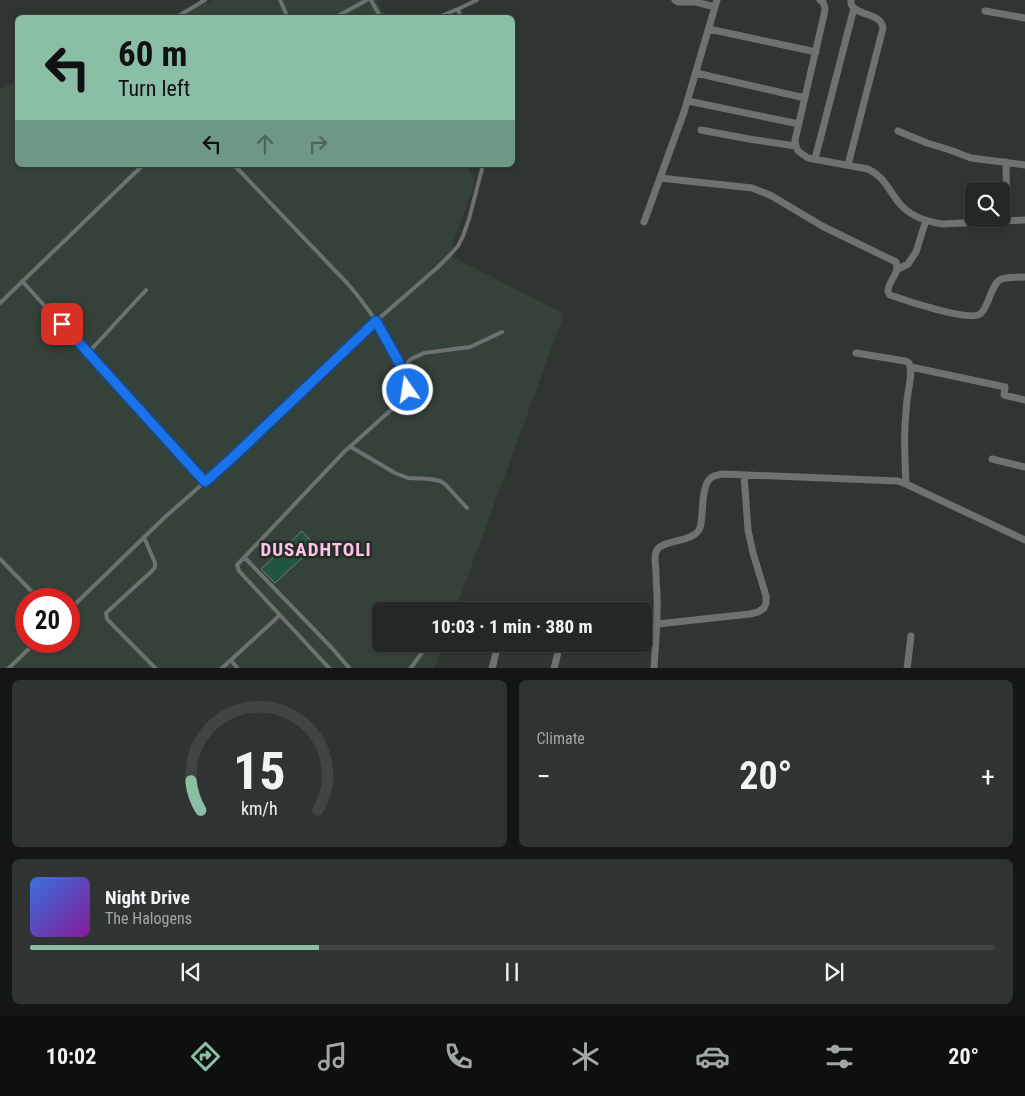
<!DOCTYPE html>
<meta charset="utf-8">
<style>
body{margin:0;font-family:"Roboto Condensed",sans-serif;background:#2f3432;color:#f1f3f6;height:100vh;display:flex;flex-direction:column;font-size:19px;white-space:nowrap}
*{box-sizing:border-box;margin:0}
p{font-size:16px;color:#a3a6a7}
.icon{flex:none;width:28px;height:28px;fill:none;stroke:currentColor;stroke-width:2;stroke-linecap:round;stroke-linejoin:round}
.map{position:relative;height:668px;overflow:hidden}
.sheet{display:flex;flex-direction:column;gap:12px;padding:12px;background:#131615;flex:1}
.sheet>*{flex:none}
.banner{position:absolute;left:15px;top:15px;width:500px;height:152px;border-radius:8px;box-shadow:0 1px 4px #0004,0 0 0 1px #404443;background:#8abfa5;color:#111;overflow:hidden}
.buttons{position:absolute;left:965px;top:182px;display:grid;gap:10px}
.buttons a{display:grid;place-items:center;width:45px;height:45px;border-radius:8px;background:#232826;box-shadow:0 1px 4px #0004,0 0 0 1px #404443;font-size:25px}
.speed{position:absolute;left:15px;top:588px;display:flex;gap:10px;font-size:25px;font-weight:700;text-align:center}
.speed>*{display:grid;place-content:center;width:65px;height:65px;border-radius:50%;background:#232826;box-shadow:0 1px 4px #0004,0 0 0 1px #404443;line-height:1}
.speed .limit{border:8px solid #d22;background:#fff;color:#111}
.pin{position:absolute;display:grid;place-items:center;width:42px;height:42px;color:#fff;margin:-21px;border-radius:10px;box-shadow:0 2px 8px #0006}
.me{position:absolute;width:55px;margin:-28px;rotate:347deg;stroke-linejoin:round;filter:drop-shadow(0 0 4px #0008)}
.turn{display:flex;align-items:center;gap:18px;height:105px;padding:0 20px;font-size:22px}
.turn .icon{width:65px;height:65px;stroke-width:2.5}
.turn b{display:block;font-size:35px;line-height:42px}
.lanes{display:flex;align-items:center;height:48px;padding:0 20px;background:#0003;justify-content:center;gap:25px;direction:ltr}
.lanes .off{opacity:.35}
.big{font-size:38px;font-weight:700;line-height:1.1}
.sheet .widget{flex:1;display:flex;flex-direction:column;justify-content:center;gap:8px;min-width:0;padding:0 18px;border-radius:8px;background:#2f3432}
.sheet .dial{align-items:center;gap:0}
.dial svg{height:130px;overflow:visible;fill:none;stroke:#404443;stroke-width:7;stroke-linecap:round;text-anchor:middle}
.dial text{fill:#f1f3f6;stroke:none}
.song{display:flex;align-items:center;gap:15px}
.cover{width:60px;height:60px;border-radius:8px;background:linear-gradient(135deg,hsl(220 70% 55%),hsl(290 70% 35%))}
.played{height:5px;border-radius:2px;background:linear-gradient(90deg,#8abfa5 30%,#404443 30%)}
.keys{display:flex;justify-content:space-around;direction:ltr}
.heat{display:flex;justify-content:space-between;align-items:center;font-size:28px;direction:ltr}
.sheet .tiles{flex:1;display:grid;gap:12px;grid-template-columns:1fr 1fr}
.widget:last-child{grid-column:span 2}
.trip{position:absolute;left:372px;top:602px;width:280px;height:50px;border-radius:8px;background:#232826;box-shadow:0 1px 4px #0004,0 0 0 1px #404443;font-weight:700;line-height:50px;text-align:center}
.tab-bar{display:flex;height:80px;justify-content:space-around;align-items:center;background:#0e100f;color:#a3a6a7}
.tab-bar .icon{width:35px;height:35px}
.tab-bar .on{color:#8abfa5}
.tab-bar b{font-size:22px;color:#f1f3f6}
.map>svg:first-child{display:block}
</style>
<div class="map">
<svg width="1025" height="669" viewBox="0 0 1025 669">
<rect width="100%" height="100%" fill="#2f3632"/>
<!-- built -->
<path fill="#35423a" fill-rule="evenodd" d="M213 0H376L386 17 171 18Z
M17 82 18 165H466L475 182 449 255 564 314 455 611H381V644H443L434 668H0V89ZM26 599H69V641H26Z"/>
<!-- building -->
<path fill="#21553d" stroke="#757d78" d="M302 531 315 546 275 583 261 569Z"/>
<g fill="none" stroke-linecap="round" stroke-linejoin="round">
<!-- lane -->
<path stroke="#6d716f" stroke-width="4" d="M280 0 288 18
M371 0 381 18
M458 9 461 18
M175 18 205 0
M334 18 367 0
M436 18 458 9 477 0
M234 165 348 284C372 312 392 344 407 377 409 387 408 393 401 401L344 452 237 565 239 571 330 669
M22 281 205 482
M0 303 143 165
M88 353 146 290
M403 367 411 359 424 353 470 347 502 332
M351 447 395 473 408 478 430 479 440 481 445 484 467 508
M144 537 155 563V567L152 571 106 613 107 619 156 669
M245 558 332 648 350 669
M0 559 39 599
M69 610 164 518 232 458 376 321 437 268 449 256 458 246 463 236 469 219 483 165
M231 660 238 669
M8 669 37 641
M221 669 280 615
M410 669 421 654 426 644"/>
<!-- street -->
<path stroke="#6d716f" stroke-width="7" d="M675 0 678 2H696L715 7
M820 0 823 2 825 8 824 15 795 140 796 146 798 151 808 158 868 169C885 177 888 190 900 204 910 216 928 222 943 224L1025 220
M985 11 1025 18
M709 29 816 52
M696 73 805 98
M688 101 799 124
M701 130 749 139 796 146
M898 131 927 143 950 150 971 158 1025 165
M815 159 854 8
M1006 162 1007 221
M848 165 883 28C881 15 866 16 857 10 855 9 852 6 851 4V0
M660 178 752 188 762 192 770 195 824 227 896 262C900 276 888 279 888 292L890 295C904 300 969 322 980 314 984 311 986 306 988 301 998 275 998 278 1025 277
M644 222 684 112 717 0
M898 269 908 264 916 252 926 220
M856 353 905 361 909 363C913 373 909 384 908 394 906 404 906 415 905 425 904 444 905 464 906 484
M911 367 1005 387 1004 395 1025 400
M992 459 1025 467
M657 624 750 614 758 612 764 608 766 603V596L753 553 748 530 744 475
M492 669 498 644
M554 669 560 644
M654 669C655 649 657 630 657 611 658 598 656 585 656 573 656 566 653 556 657 550 663 539 694 543 700 528 704 516 700 484 712 477 715 475 719 475 723 474L898 481 906 484 1025 540
M907 669 911 636"/>
</g>
<g fill="none" stroke-linecap="round" stroke-linejoin="round">
<defs>
<path id="route" d="M62 324 205 482 232 458 376 321 407 377 408 384V390"/>
</defs>
<!-- route casing -->
<use href="#route" stroke="#114b97" stroke-width="12"/>
<!-- route -->
<use href="#route" stroke="#1a73e8" stroke-width="9"/>
</g>
<g text-anchor="middle" stroke-width="5" stroke-linejoin="round" paint-order="stroke">
<!-- district labels -->
<g font-size="19" font-weight="bold" letter-spacing="1" fill="#fec4e8" stroke="#252c28">
<text x="316" y="556">DUSADHTOLI</text>
</g>
</g>
</svg>
<div class="buttons">
<a><svg class="icon" aria-label="search" viewBox="0 0 24 24"><circle cx="10" cy="10" r="6"/><path d="M15 15l6 6"/></svg></a>
</div>
<div class="speed"><div class="limit">20</div></div>
<div class="pin" style="left:62px;top:324px;background:#d93025"><svg class="icon" aria-label="arrive" viewBox="0 0 24 24"><path d="M6 21V4h12l-3 4 3 4H6"/></svg></div>
<svg class="me" style="left:408px;top:390px" viewBox="-20 -20 40 40"><circle r="17" fill="#1a73e8" stroke="#fff" stroke-width="3"/><path d="M0-11L8 9 0 5-8 9z" fill="#fff"/></svg>
<div class="trip">10:03 · 1 min · 380 m</div>
<div class="banner">
<div class="turn"><svg class="icon" aria-label="left" viewBox="0 0 24 24"><path d="M17 20v-9H6M10 6l-5 5 5 5"/></svg><div><b>60 m</b>Turn left</div></div>
<div class="lanes"><svg class="icon" aria-label="left" viewBox="0 0 24 24"><path d="M17 20v-9H6M10 6l-5 5 5 5"/></svg><svg class="icon off" aria-label="ahead" viewBox="0 0 24 24"><path d="M12 20V5M6 11l6-6 6 6"/></svg><svg class="icon off" aria-label="right" viewBox="0 0 24 24"><path d="M7 20v-9h11M14 6l5 5-5 5"/></svg></div>
</div>
</div>
<section class="sheet">
<div class="tiles">
<div class="widget dial"><svg viewBox="0 0 100 80">
<path d="M14 69A42 42 0 1 1 86 69"/>
<path d="M14 69A42 42 0 0 1 8 51" stroke="#8abfa5"/>
<text x="50" y="56" font-size="32" font-weight="700">15</text>
<text x="50" y="72" font-size="11">km/h</text>
</svg></div>
<div class="widget"><p>Climate</p>
<div class="heat"><a>−</a><b class="big">20°</b><a>+</a></div>
</div>
<div class="widget">
<div class="song"><i class="cover"></i><div><b>Night Drive</b><p>The Halogens</p></div></div>
<div class="played"></div>
<div class="keys"><svg class="icon" aria-label="previous" viewBox="0 0 24 24"><path d="M18 5L8 12l10 7zM5 5v14"/></svg><svg class="icon" aria-label="pause" viewBox="0 0 24 24"><path d="M8 5v14M16 5v14"/></svg><svg class="icon" aria-label="next" viewBox="0 0 24 24"><path d="M6 5l10 7-10 7zM19 5v14"/></svg></div>
</div>
</div>
</section>
<nav class="tab-bar">
<b>10:02</b>
<svg class="icon on" aria-label="directions" viewBox="0 0 24 24"><path d="M12 3l9 9-9 9-9-9zM9 14v-3h6M13 9l2 2-2 2"/></svg>
<svg class="icon" aria-label="music" viewBox="0 0 24 24"><path d="M9 18V5l10-2v13"/><circle cx="6" cy="18" r="3"/><circle cx="16" cy="16" r="3"/></svg>
<svg class="icon" aria-label="phone" viewBox="0 0 24 24"><path d="M5 4h4l2 5-3 2q2 4 5 5l2-3 5 2v4C11 20 4 13 5 4z"/></svg>
<svg class="icon" aria-label="climate" viewBox="0 0 24 24"><path d="M12 3v18M4 7l16 10M4 17L20 7"/></svg>
<svg class="icon" aria-label="car" viewBox="0 0 24 24"><path d="M5 17H2v-5l4-1 3-4h7l3 4 3 1v5h-3M9 17h6M6 11h13"/><circle cx="7" cy="17" r="2"/><circle cx="17" cy="17" r="2"/></svg>
<svg class="icon" aria-label="filters" viewBox="0 0 24 24"><path d="M4 7h16M4 17h16"/><circle cx="9" cy="7" r="2"/><circle cx="15" cy="17" r="2"/></svg>
<b>20°</b>
</nav>
